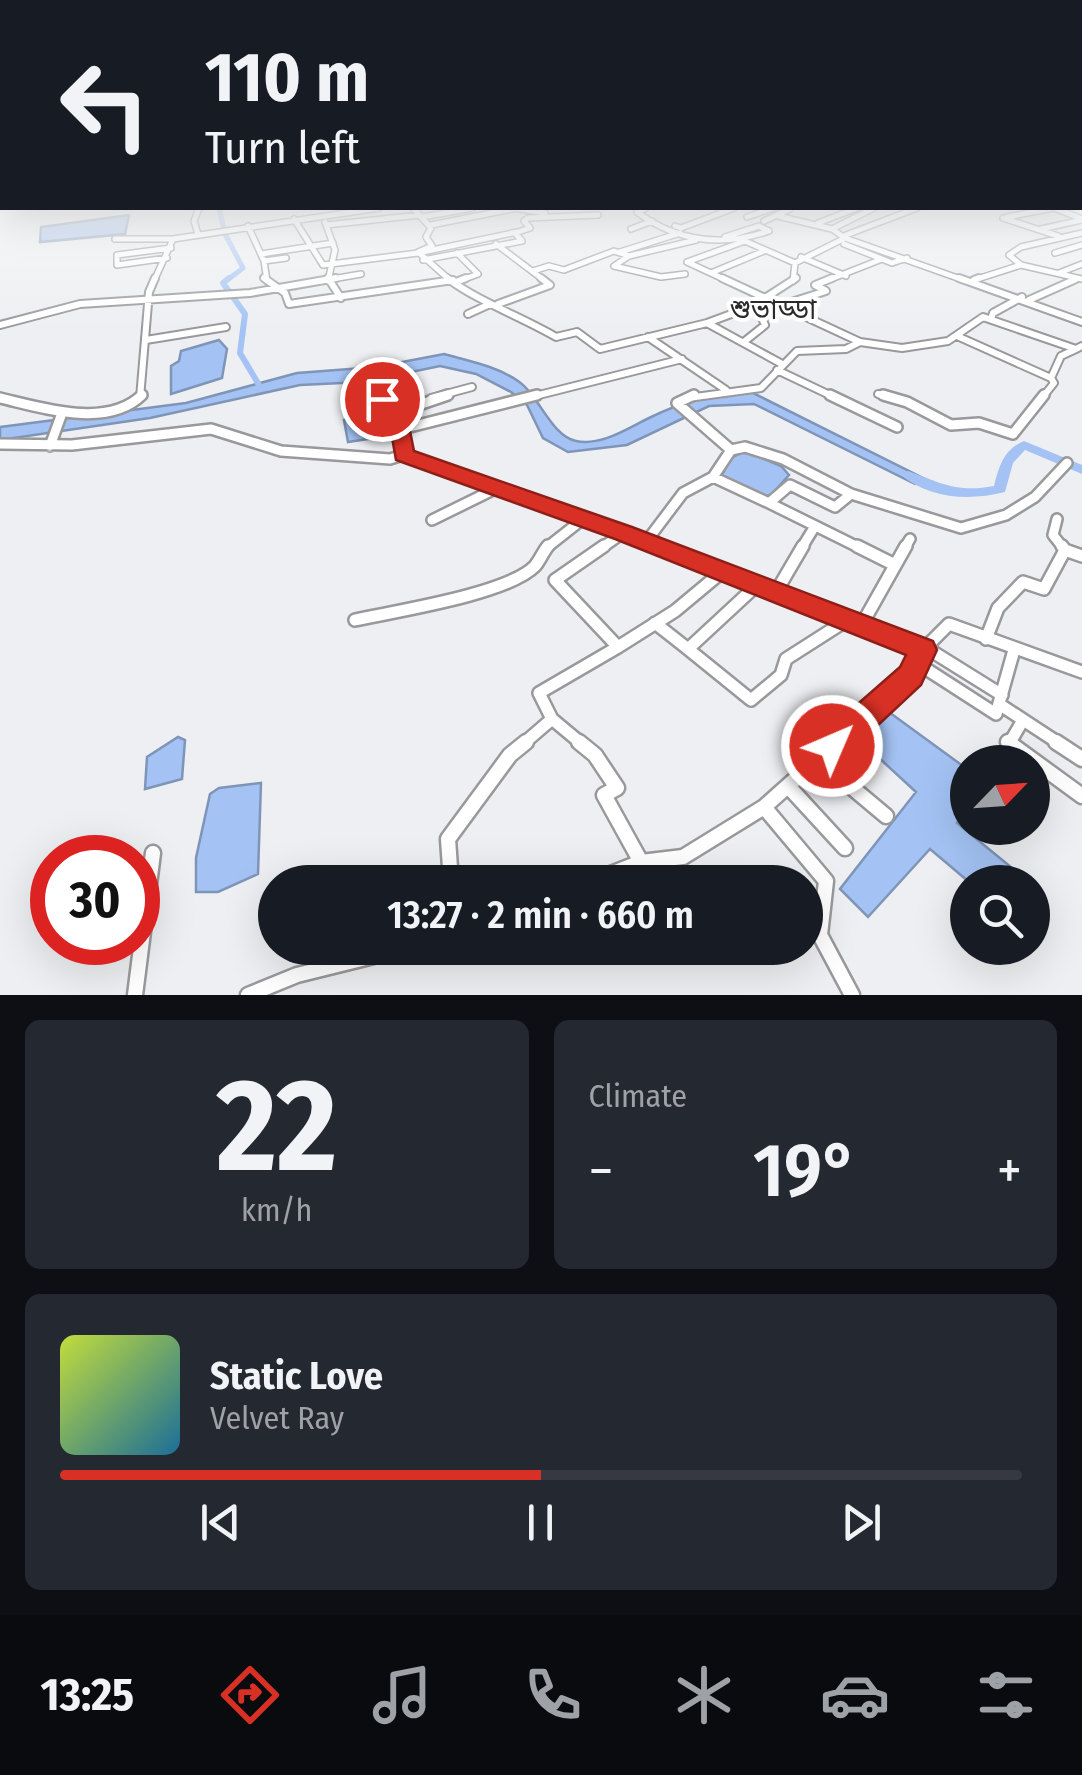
<!DOCTYPE html>
<meta charset="utf-8">
<style>
body{margin:0;font-family:"Fira Sans Condensed","Noto Sans Bengali",sans-serif;background:#242831;color:#f1f3f6;height:100vh;display:flex;flex-direction:column;font-size:38px;white-space:nowrap}
*{box-sizing:border-box;margin:0}
p{font-size:32px;color:#9ea1a6}
.icon{flex:none;width:55px;height:55px;fill:none;stroke:currentColor;stroke-width:2;stroke-linecap:round;stroke-linejoin:round}
.map{position:relative;height:995px;overflow:hidden}
.drawer{display:flex;flex-direction:column;gap:25px;padding:25px;background:#0d0f14;flex:1}
.drawer>*{flex:none}
.banner{position:absolute;left:0px;top:0px;width:1082px;height:210px;box-shadow:0 10px 40px #0002;background:#171b24;color:#f1f3f6;overflow:hidden}
.needle{width:65px;rotate:65deg}
.buttons{position:absolute;left:950px;top:745px;display:grid;gap:20px}
.buttons a{display:grid;place-items:center;width:100px;height:100px;border-radius:50%;background:#171b24;box-shadow:0 10px 40px #0002;font-size:50px}
.speed{position:absolute;left:30px;top:835px;display:flex;gap:20px;font-size:50px;font-weight:700;text-align:center}
.speed>*{display:grid;place-content:center;width:130px;height:130px;border-radius:50%;background:#171b24;box-shadow:0 10px 40px #0002;line-height:1}
.speed .limit{border:15px solid #d22;background:#fff;color:#111}
.pin{position:absolute;display:grid;place-items:center;width:85px;height:85px;color:#fff;margin:-42px;border:5px solid #fff;border-radius:50%;box-shadow:0 2px 10px #0007}
.me{position:absolute;width:110px;margin:-55px;rotate:45deg;stroke-linejoin:round;filter:drop-shadow(0 0 8px #0008)}
.turn{display:flex;align-items:center;gap:35px;height:210px;padding:0 40px;font-size:45px}
.turn .icon{width:130px;height:130px;stroke-width:2.5}
.turn b{display:block;font-size:70px;line-height:85px}
.big{font-size:75px;font-weight:600;line-height:1.1}
.drawer .card{flex:1;display:flex;flex-direction:column;justify-content:center;gap:15px;min-width:0;padding:0 35px;border-radius:15px;background:#242831}
.drawer .dial{align-items:center;gap:0}
.dial b{font-size:130px;line-height:1}
.song{display:flex;align-items:center;gap:30px}
.cover{width:120px;height:120px;border-radius:15px;background:linear-gradient(135deg,hsl(70 70% 55%),hsl(200 70% 35%))}
.played{height:10px;border-radius:5px;background:linear-gradient(90deg,#d93025 50%,#363941 50%)}
.keys{display:flex;justify-content:space-around;direction:ltr}
.heat{display:flex;justify-content:space-between;align-items:center;font-size:55px;direction:ltr}
.drawer .tiles{flex:1;display:grid;gap:25px;grid-template-columns:1fr 1fr}
.card:last-child{grid-column:span 2}
.trip{position:absolute;left:258px;top:865px;width:565px;height:100px;border-radius:50px;background:#171b24;box-shadow:0 10px 40px #0002;font-weight:600;line-height:100px;text-align:center}
.dock{display:flex;height:160px;justify-content:space-around;align-items:center;background:#090b0e;color:#9ea1a6}
.dock .icon{width:70px;height:70px}
.dock .selected{color:#d93025}
.dock b{font-size:45px;color:#f1f3f6}
.map>svg:first-child{display:block}
</style>
<div class="map">
<svg width="1082" height="995" viewBox="0 0 1082 995">
<rect width="100%" height="100%" fill="#eeeff2"/>
<!-- water -->
<path fill="#a4c3f4" stroke="#7f95b8" stroke-width="2.5" d="M129 215 125 234 40 242 41 227Z
M219 340 227 349 222 378 171 394V366L179 361 181 351Z
M444 354C469 361 496 366 518 381 539 395 551 436 576 441 602 446 626 429 649 418 680 403 718 390 753 393L927 480 915 484 754 404 709 406 627 445 568 452 543 438 527 405 511 392 476 374 440 366 363 382 300 385 150 418 0 440V427L186 403 297 373 376 367Z
M386 410 392 413 394 435 348 442 344 420Z
M745 451 781 466 789 475 771 495 763 497 721 477 731 458Z
M882 707 967 769V805L957 823 1029 882H969L930 849 868 917 840 889 916 792 853 734Z
M178 737 185 740 182 779 145 789 147 757Z
M261 783 258 874 218 892H196V858L210 794 219 788Z"/>
<g fill="none" stroke-linecap="round" stroke-linejoin="round">
<!-- canal-far1 -->
<path stroke="#a4c3f4" stroke-width="5" d="M219 208 225 234 243 268 226 281"/>
<!-- canal -->
<path stroke="#a4c3f4" stroke-width="6" d="M229 278 223 283 245 314 240 353 259 385"/>
<!-- river -->
<path fill="#a4c3f4" fill-rule="evenodd" d="M1024 441 1082 465V474L1025 450 1013 463 1005 492C969 501 930 499 901 475L908 471C941 483 957 493 994 486 999 466 1004 449 1024 441Z"/>
<defs>
<path id="street-far4" d="M413 208 431 228 426 237 432 246 418 252 451 281
M514 208 545 213
M646 208 637 212C677 242 723 247 769 231L759 226 725 237
M1054 208 1082 219
M778 216 832 229 845 238
M422 217 473 208
M747 217 773 208
M1007 217 1053 208
M1003 218 1058 236
M294 219 323 265 418 253 517 232
M764 221 790 209
M325 222 335 250 328 281
M818 223 857 208
M326 225 420 215
M431 225 517 208
M248 226 264 261 286 258
M675 226 681 228 734 208
M631 229 652 221
M832 229 874 208
M1041 229 1082 220
M198 234 194 221 199 208
M846 235 917 208
M115 239H173
M496 244 545 281
M844 244 892 263 907 258
M620 252 680 233
M457 253 478 274 459 281
M1055 253 1082 245
M261 254 333 243
M629 256 614 266 661 277 685 274
M801 257 846 276
M167 258 117 265V255L171 248
M423 260 522 241 515 233 530 228 524 221 528 218 598 215
M264 261 267 281
M1021 265 1009 255 1021 247 1082 233
M533 271 549 266 564 270 614 251 629 256 696 240
M711 273 764 251
M1059 273 1082 264
M974 280 1021 265 1082 279
M154 281 173 239 379 208
M321 281 361 274
M728 281 687 262 745 241 795 263 845 238 966 281
M793 281 795 263
M826 281 882 259
M1072 281 1076 279"/>
<path id="street-far3" d="M264 278 285 293 289 304 453 280
M328 278 341 298
M447 278C479 302 520 316 556 337L577 332 600 349 707 323 782 364
M541 278 550 285
M722 278 860 342
M959 278 1082 322
M974 280 979 278
M456 282 466 278
M765 298 796 278
M1029 300 1076 279
M498 304 550 285
M782 305 826 291 815 285 832 278
M468 314 490 304
M991 319 993 313 1022 297
M707 323 769 300
M0 325 80 304 250 293 336 278
M957 336 1051 378
M648 337 726 390
M146 340 226 327
M745 341 765 325 762 318 786 307
M777 370 836 398
M375 388 381 398
M878 394 892 398
M140 398 149 292 155 278
M431 398 472 387
M527 398 682 359
M688 398 761 388 797 351 846 349 860 342 902 348 948 341 983 317 1076 349 1082 346
M1042 398 1054 383 1051 378 1061 356 1076 349"/>
<path id="street-far2" d="M380 395 396 406 404 434 403 455
M694 395 677 403 731 450
M830 395 897 427
M883 395 907 402 951 425 979 423 1013 434 1044 395
M0 398C43 408 107 429 142 395
M398 412 448 395
M402 429 537 395
M0 444 72 445 211 429 281 451 390 459 403 455 664 549
M50 446 62 413
M713 477 769 503 790 485 835 507 851 494
M769 503 862 549
M1057 519 1053 535 1064 549
M432 520 495 489
M646 542 683 493 713 477 731 450 745 447 783 459 851 494 961 528 1006 515 1035 497 1067 463
M545 549 583 519
M600 549 623 533
M801 549 815 526
M904 549 910 539"/>
<path id="street-far1" d="M657 546 923 650 949 624 1082 672
M857 546 895 565
M1062 546 1065 550
M776 592 803 546
M355 620C396 611 508 594 535 566 540 560 543 552 548 546
M655 623 688 649 757 585
M861 626 906 546
M986 639 998 608 1023 582 1044 589 1065 550 1082 556
M618 647 675 611 723 571
M925 647 1002 695
M688 649 751 700 781 675 786 659 847 620
M917 663 996 714 1014 650
M999 704 1060 744
M552 719 582 744
M523 744 552 719 539 693 618 647 555 580 604 546
M835 744 911 676 923 650
M1009 744 1023 720"/>
<path id="street" d="M579 742 595 755 617 788 604 795 641 862
M1008 742 1082 796
M1056 742 1082 759
M832 746 860 772 849 785 886 816
M788 786 845 848
M764 807 826 881 820 935 852 995
M451 882 448 839 510 755 526 742
M590 882 641 862 683 857 764 807 837 742
M135 995 153 853
M248 995 297 975 406 948"/>
</defs>
<!-- street-far4 casing -->
<use href="#street-far4" stroke="#99999c" stroke-width="8"/>
<!-- street-far3 casing -->
<use href="#street-far3" stroke="#99999c" stroke-width="10"/>
<!-- street-far2 casing -->
<use href="#street-far2" stroke="#99999c" stroke-width="14"/>
<!-- street-far1 casing -->
<use href="#street-far1" stroke="#99999c" stroke-width="16"/>
<!-- street casing -->
<use href="#street" stroke="#99999c" stroke-width="19"/>
<!-- street-far4 -->
<use href="#street-far4" stroke="#fff" stroke-width="5"/>
<!-- street-far3 -->
<use href="#street-far3" stroke="#fff" stroke-width="6"/>
<!-- street-far2 -->
<use href="#street-far2" stroke="#fff" stroke-width="9"/>
<!-- street-far1 -->
<use href="#street-far1" stroke="#fff" stroke-width="11"/>
<!-- street -->
<use href="#street" stroke="#fff" stroke-width="14"/>
</g>
<!-- sky -->
<linearGradient id="sky" x2="0" y2="1"><stop stop-color="#8dbaed"/><stop offset="0.58" stop-color="#f7f8f9"/><stop offset="1" stop-color="#f7f8f9" stop-opacity="0"/></linearGradient>
<rect width="1082" height="328" fill="url(#sky)"/>
<!-- route -->
<path fill="#d93025" stroke="#8d1f18" stroke-width="2.5" d="M382 394 405 406 414 451 632 527 933 641 937 650 921 685 844 757 832 761 821 757 816 746 821 736 900 667 906 655 615 539 396 460 387 409 373 399Z"/>
<g text-anchor="middle" stroke-width="8" stroke-linejoin="round" paint-order="stroke">
<!-- far-quarter labels -->
<g font-size="28" fill="#2a2a2b" stroke="#fff">
<text x="773" y="319">শুভাড্ডা</text>
</g>
</g>
</svg>
<div class="buttons">
<a><svg class="needle" viewBox="-14 -14 28 28"><path d="M0-13l5 13h-10z" fill="#e53935"/><path d="M0 13l5-13h-10z" fill="#9ea1a6"/></svg></a>
<a><svg class="icon" aria-label="search" viewBox="0 0 24 24"><circle cx="10" cy="10" r="6"/><path d="M15 15l6 6"/></svg></a>
</div>
<div class="speed"><div class="limit">30</div></div>
<div class="pin" style="left:382px;top:399px;background:#d93025"><svg class="icon" aria-label="arrive" viewBox="0 0 24 24"><path d="M6 21V4h12l-3 4 3 4H6"/></svg></div>
<svg class="me" style="left:832px;top:746px" viewBox="-20 -20 40 40"><circle r="17" fill="#d93025" stroke="#fff" stroke-width="3"/><path d="M0-11L8 9 0 5-8 9z" fill="#fff"/></svg>
<div class="trip">13:27 · 2 min · 660 m</div>
<div class="banner">
<div class="turn"><svg class="icon" aria-label="left" viewBox="0 0 24 24"><path d="M17 20v-9H6M10 6l-5 5 5 5"/></svg><div><b>110 m</b>Turn left</div></div>
</div>
</div>
<section class="drawer">
<div class="tiles">
<div class="card dial"><b>22</b><p>km/h</p></div>
<div class="card"><p>Climate</p>
<div class="heat"><a>−</a><b class="big">19°</b><a>+</a></div>
</div>
<div class="card">
<div class="song"><i class="cover"></i><div><b>Static Love</b><p>Velvet Ray</p></div></div>
<div class="played"></div>
<div class="keys"><svg class="icon" aria-label="previous" viewBox="0 0 24 24"><path d="M18 5L8 12l10 7zM5 5v14"/></svg><svg class="icon" aria-label="pause" viewBox="0 0 24 24"><path d="M8 5v14M16 5v14"/></svg><svg class="icon" aria-label="next" viewBox="0 0 24 24"><path d="M6 5l10 7-10 7zM19 5v14"/></svg></div>
</div>
</div>
</section>
<nav class="dock">
<b>13:25</b>
<svg class="icon selected" aria-label="directions" viewBox="0 0 24 24"><path d="M12 3l9 9-9 9-9-9zM9 14v-3h6M13 9l2 2-2 2"/></svg>
<svg class="icon" aria-label="music" viewBox="0 0 24 24"><path d="M9 18V5l10-2v13"/><circle cx="6" cy="18" r="3"/><circle cx="16" cy="16" r="3"/></svg>
<svg class="icon" aria-label="phone" viewBox="0 0 24 24"><path d="M5 4h4l2 5-3 2q2 4 5 5l2-3 5 2v4C11 20 4 13 5 4z"/></svg>
<svg class="icon" aria-label="climate" viewBox="0 0 24 24"><path d="M12 3v18M4 7l16 10M4 17L20 7"/></svg>
<svg class="icon" aria-label="car" viewBox="0 0 24 24"><path d="M5 17H2v-5l4-1 3-4h7l3 4 3 1v5h-3M9 17h6M6 11h13"/><circle cx="7" cy="17" r="2"/><circle cx="17" cy="17" r="2"/></svg>
<svg class="icon" aria-label="filters" viewBox="0 0 24 24"><path d="M4 7h16M4 17h16"/><circle cx="9" cy="7" r="2"/><circle cx="15" cy="17" r="2"/></svg>
</nav>
